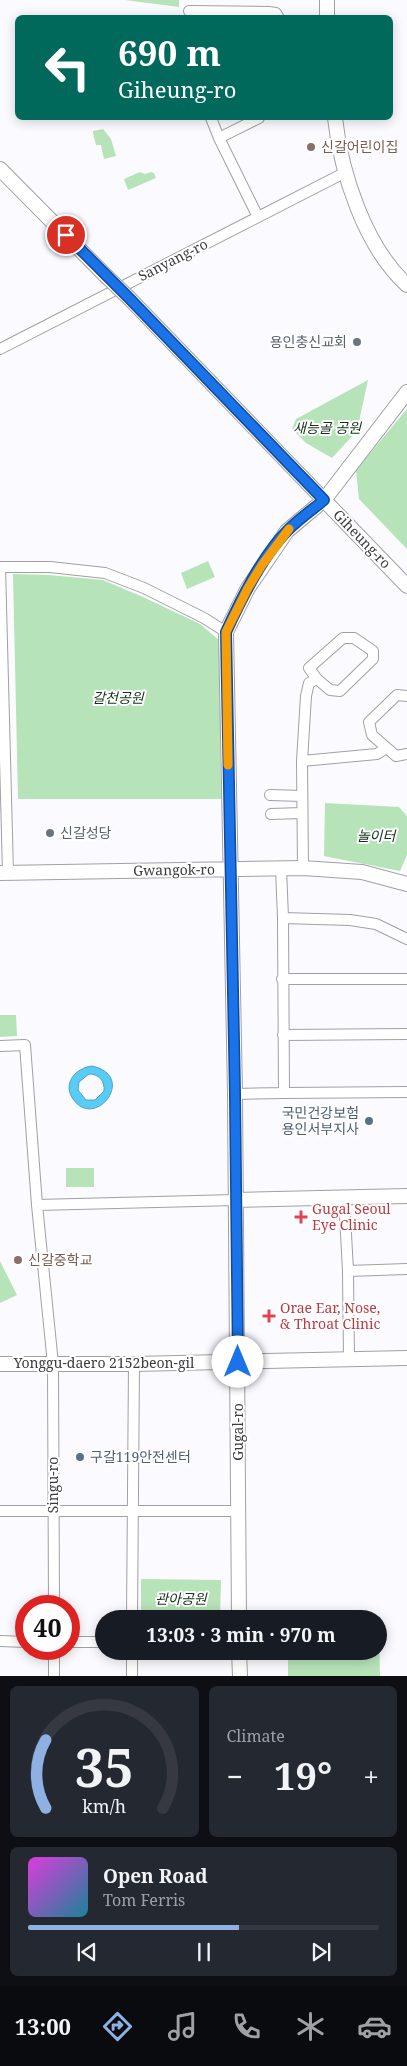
<!DOCTYPE html>
<meta charset="utf-8">
<style>
body{margin:0;font-family:"Noto Serif","Noto Sans KR",serif;background:#242831;color:#f1f3f6;height:100vh;display:flex;flex-direction:column;font-size:19px;white-space:nowrap}
*{box-sizing:border-box;margin:0}
p{font-size:16px;color:#9ea1a6}
.icon{flex:none;width:28px;height:28px;fill:none;stroke:currentColor;stroke-width:2;stroke-linecap:round;stroke-linejoin:round}
.map{position:relative;height:1676px;overflow:hidden}
.details{display:flex;flex-direction:column;gap:10px;padding:10px;background:#0d0f14;flex:1}
.details>*{flex:none}
.banner{position:absolute;left:15px;top:15px;width:378px;height:105px;border-radius:8px;box-shadow:0 2px 12px #0003;background:#00695c;color:#fff;overflow:hidden}
.speed{position:absolute;left:15px;top:1595px;display:flex;gap:10px;font-size:25px;font-weight:700;text-align:center}
.speed>*{display:grid;place-content:center;width:65px;height:65px;border-radius:50%;background:#171b24;box-shadow:0 2px 12px #0003;line-height:1}
.speed .limit{border:8px solid #d22;background:#fff;color:#111}
.pin{position:absolute;display:grid;place-items:center;width:42px;height:42px;color:#fff;margin:-21px;border:2px solid #fff;border-radius:50%;box-shadow:0 1px 5px #0007}
.me{position:absolute;width:55px;margin:-28px;rotate:0deg;stroke-linejoin:round;filter:drop-shadow(0 0 4px #0008)}
.turn{display:flex;align-items:center;gap:18px;height:105px;padding:0 20px;font-size:22px}
.turn .icon{width:65px;height:65px;stroke-width:2.5}
.turn b{display:block;font-size:35px;line-height:42px}
.big{font-size:38px;font-weight:700;line-height:1.1}
.details .card{flex:1;display:flex;flex-direction:column;justify-content:center;gap:8px;min-width:0;padding:0 18px;border-radius:8px;background:#242831}
.details .dial{align-items:center;gap:0}
.dial svg{height:130px;overflow:visible;fill:none;stroke:#363941;stroke-width:7;stroke-linecap:round;text-anchor:middle}
.dial text{fill:#f1f3f6;stroke:none}
.song{display:flex;align-items:center;gap:15px}
.cover{width:60px;height:60px;border-radius:8px;background:linear-gradient(135deg,hsl(300 70% 55%),hsl(190 70% 35%))}
.played{height:5px;border-radius:2px;background:linear-gradient(90deg,#8fb0e2 60%,#363941 60%)}
.keys{display:flex;justify-content:space-around;direction:ltr}
.heat{display:flex;justify-content:space-between;align-items:center;font-size:28px;direction:ltr}
.details .tiles{flex:1;display:grid;gap:10px;grid-template-columns:1fr 1fr}
.card:last-child{grid-column:span 2}
.trip{position:absolute;left:95px;top:1610px;width:292px;height:50px;border-radius:25px;background:#171b24;box-shadow:0 2px 12px #0003;font-weight:700;line-height:50px;text-align:center}
.menu{display:flex;height:80px;justify-content:space-around;align-items:center;background:#090b0e;color:#9ea1a6}
.menu .icon{width:35px;height:35px}
.menu .current{color:#8fb0e2}
.menu b{font-size:22px;color:#f1f3f6}
.map>svg:first-child{display:block}
</style>
<div class="map">
<svg width="407" height="1676" viewBox="0 0 407 1676">
<rect width="100%" height="100%" fill="#fafaff"/>
<!-- green -->
<path fill="#b7e3b9" d="M125 0H179V7Z
M103 129 111 139 116 156 104 159 101 145H96L93 133V131Z
M140 172 145 174 151 172 154 173 156 178 128 190 124 179Z
M368 380 357 431 332 458 306 443 292 429 296 419Z
M407 409V549L359 499 356 470Z
M208 561 215 577 187 589 181 573Z
M13 574 49 575 103 580 143 597 200 624 219 640 221 799H18Z
M325 803 399 807 407 816V855L400 871 324 856Z
M0 1015H16L17 1036 0 1037Z
M66 1168H94V1187H66Z
M0 1261 17 1295 0 1303Z
M141 1579 221 1580 220 1619H141Z
M379 1630 380 1676H288V1651H379Z"/>
<!-- water -->
<path fill="#57cdf5" stroke="#4fa2be" fill-rule="evenodd" d="M92 1066C138 1076 95 1131 73 1099 62 1083 76 1068 92 1066ZM89 1074C99 1074 105 1081 104 1091L95 1100H86L78 1090 79 1082Z"/>
<g fill="none" stroke-linecap="round" stroke-linejoin="round">
<defs>
<path id="street" d="M189 11 269 12 276 13 279 18
M211 118 219 138 258 217
M219 138 259 118
M0 349 346 172
M407 696 397 695 369 722 372 735 396 756 407 754
M302 761 377 754 386 748
M270 795 302 796
M271 814 302 813
M281 868 283 918
M303 868 302 761 306 696 309 683 317 679 330 690 340 691 373 659V651L354 638H343L309 668 317 679
M8 873 0 567H50L105 573 144 588 204 618 226 632
M407 939 376 924 350 920 283 918 284 1093 407 1092
M282 979H407
M283 1035 407 1034
M0 1046 25 1045 37 1205
M235 1094 284 1093
M344 1197 348 1271 407 1269
M348 1271 349 1360
M0 1511H238
M54 1606 53 1364 37 1205 236 1200
M132 1619 134 1364
M0 1641 26 1642
M69 1642H104
M54 1649V1676
M132 1676V1651"/>
<path id="secondary" d="M327 18V0
M335 118C341 173 365 247 407 285
M0 169 105 275
M129 298 407 586
M0 873 303 868 362 872 407 884
M236 1200 407 1196
M0 1364H134L407 1358
M239 1619 235 1094 226 632 248 588 287 531 324 500 407 392
M239 1651 240 1676"/>
</defs>
<!-- street casing -->
<use href="#street" stroke="#a0a0a5" stroke-width="12"/>
<!-- secondary casing -->
<use href="#secondary" stroke="#a0a0a5" stroke-width="16"/>
<!-- street -->
<use href="#street" stroke="#fff" stroke-width="10"/>
<!-- secondary -->
<use href="#secondary" stroke="#fff" stroke-width="14"/>
<defs>
<path id="secondary-bridge" d="M105 275 129 298"/>
</defs>
<!-- secondary-bridge casing -->
<use href="#secondary-bridge" stroke="#a0a0a5" stroke-width="16" stroke-linecap="butt"/>
<!-- secondary-bridge -->
<use href="#secondary-bridge" stroke="#fff" stroke-width="14"/>
</g>
<g fill="none" stroke-linecap="round" stroke-linejoin="round">
<defs>
<path id="route" d="M66 235 129 298 324 500C312 510 299 519 288 530 262 556 241 599 226 632L235 1094 238 1362"/>
</defs>
<!-- route casing -->
<use href="#route" stroke="#114b97" stroke-width="12"/>
<!-- route -->
<use href="#route" stroke="#1a73e8" stroke-width="9"/>
<!-- slow -->
<path stroke="#f59e0b" stroke-width="9" d="M228 765 226 632 248 588 262 565 289 529"/>
</g>
<!-- markers -->
<g fill="#8d6e63" stroke="#fff" stroke-width="2">
<circle cx="311" cy="147" r="5"/>
<circle cx="18" cy="1260" r="5"/>
</g>
<g fill="#6b7280" stroke="#fff" stroke-width="2">
<circle cx="357" cy="342" r="5"/>
<circle cx="50" cy="833" r="5"/>
</g>
<g fill="#5c6f8a" stroke="#fff" stroke-width="2">
<circle cx="369" cy="1121" r="5"/>
<circle cx="80" cy="1457" r="5"/>
</g>
<g fill="#e0444e" stroke="#fff" stroke-width="2">
<path d="M298.5 1209.5h5v5h5v5h-5v5h-5v-5h-5v-5h5z"/>
<path d="M266.5 1308.5h5v5h5v5h-5v5h-5v-5h-5v-5h5z"/>
</g>
<g text-anchor="middle" stroke-width="4" stroke-linejoin="round" paint-order="stroke">
<!-- education labels -->
<g font-size="14" fill="#785e54" stroke="#fff" text-anchor="start">
<text x="321" y="152">신갈어린이집</text>
<text x="28" y="1265">신갈중학교</text>
</g>
<!-- street labels -->
<g font-size="14" fill="#3c3c3e" stroke="#fff">
<text transform="translate(173 260) rotate(-27)" y="5">Sanyang-ro</text>
<text transform="translate(362 539) rotate(46)" y="5">Giheung-ro</text>
<text transform="translate(174 870) rotate(-1)" y="5">Gwangok-ro</text>
<text x="104" y="1368">Yonggu-daero 2152beon-gil</text>
<text transform="translate(238 1432) rotate(-90)" y="5">Gugal-ro</text>
<text transform="translate(53 1485) rotate(-90)" y="5">Singu-ro</text>
</g>
<!-- worship labels -->
<g font-size="14" fill="#5b616d" stroke="#fff" text-anchor="end">
<text x="347" y="347">용인충신교회</text>
<text x="60" y="838" text-anchor="start">신갈성당</text>
</g>
<!-- park labels -->
<g font-size="14" font-style="italic" fill="#133116" stroke="#fff">
<text x="327" y="433">새능골 공원</text>
<text x="118" y="703">갈천공원</text>
<text x="376" y="841">놀이터</text>
<text x="181" y="1604">관아공원</text>
</g>
<!-- service labels -->
<g font-size="14" fill="#4e5e75" stroke="#fff" text-anchor="end">
<text x="359" y="1118">국민건강보험<tspan x="359" dy="16">용인서부지사</tspan></text>
<text x="90" y="1462" text-anchor="start">구갈119안전센터</text>
</g>
<!-- health labels -->
<g font-size="14" fill="#be3a42" stroke="#fff" text-anchor="start">
<text x="312" y="1214">Gugal Seoul<tspan x="312" dy="16">Eye Clinic</tspan></text>
<text x="280" y="1313">Orae Ear, Nose,<tspan x="280" dy="16">&amp; Throat Clinic</tspan></text>
</g>
</g>
</svg>
<div class="speed"><div class="limit">40</div></div>
<div class="pin" style="left:66px;top:235px;background:#d93025"><svg class="icon" aria-label="arrive" viewBox="0 0 24 24"><path d="M6 21V4h12l-3 4 3 4H6"/></svg></div>
<svg class="me" style="left:238px;top:1362px" viewBox="-20 -20 40 40"><circle r="19" fill="#fff"/><path d="M0-13L10 11 0 6-10 11z" fill="#1a73e8"/></svg>
<div class="trip">13:03 · 3 min · 970 m</div>
<div class="banner">
<div class="turn"><svg class="icon" aria-label="left" viewBox="0 0 24 24"><path d="M17 20v-9H6M10 6l-5 5 5 5"/></svg><div><b>690 m</b>Giheung-ro</div></div>
</div>
</div>
<section class="details">
<div class="tiles">
<div class="card dial"><svg viewBox="0 0 100 80">
<path d="M14 69A42 42 0 1 1 86 69"/>
<path d="M14 69A42 42 0 0 1 14 27" stroke="#8fb0e2"/>
<text x="50" y="56" font-size="32" font-weight="700">35</text>
<text x="50" y="72" font-size="11">km/h</text>
</svg></div>
<div class="card"><p>Climate</p>
<div class="heat"><a>−</a><b class="big">19°</b><a>+</a></div>
</div>
<div class="card">
<div class="song"><i class="cover"></i><div><b>Open Road</b><p>Tom Ferris</p></div></div>
<div class="played"></div>
<div class="keys"><svg class="icon" aria-label="previous" viewBox="0 0 24 24"><path d="M18 5L8 12l10 7zM5 5v14"/></svg><svg class="icon" aria-label="pause" viewBox="0 0 24 24"><path d="M8 5v14M16 5v14"/></svg><svg class="icon" aria-label="next" viewBox="0 0 24 24"><path d="M6 5l10 7-10 7zM19 5v14"/></svg></div>
</div>
</div>
</section>
<nav class="menu">
<b>13:00</b>
<svg class="icon current" aria-label="directions" viewBox="0 0 24 24"><path d="M12 3l9 9-9 9-9-9zM9 14v-3h6M13 9l2 2-2 2"/></svg>
<svg class="icon" aria-label="music" viewBox="0 0 24 24"><path d="M9 18V5l10-2v13"/><circle cx="6" cy="18" r="3"/><circle cx="16" cy="16" r="3"/></svg>
<svg class="icon" aria-label="phone" viewBox="0 0 24 24"><path d="M5 4h4l2 5-3 2q2 4 5 5l2-3 5 2v4C11 20 4 13 5 4z"/></svg>
<svg class="icon" aria-label="climate" viewBox="0 0 24 24"><path d="M12 3v18M4 7l16 10M4 17L20 7"/></svg>
<svg class="icon" aria-label="car" viewBox="0 0 24 24"><path d="M5 17H2v-5l4-1 3-4h7l3 4 3 1v5h-3M9 17h6M6 11h13"/><circle cx="7" cy="17" r="2"/><circle cx="17" cy="17" r="2"/></svg>
</nav>
